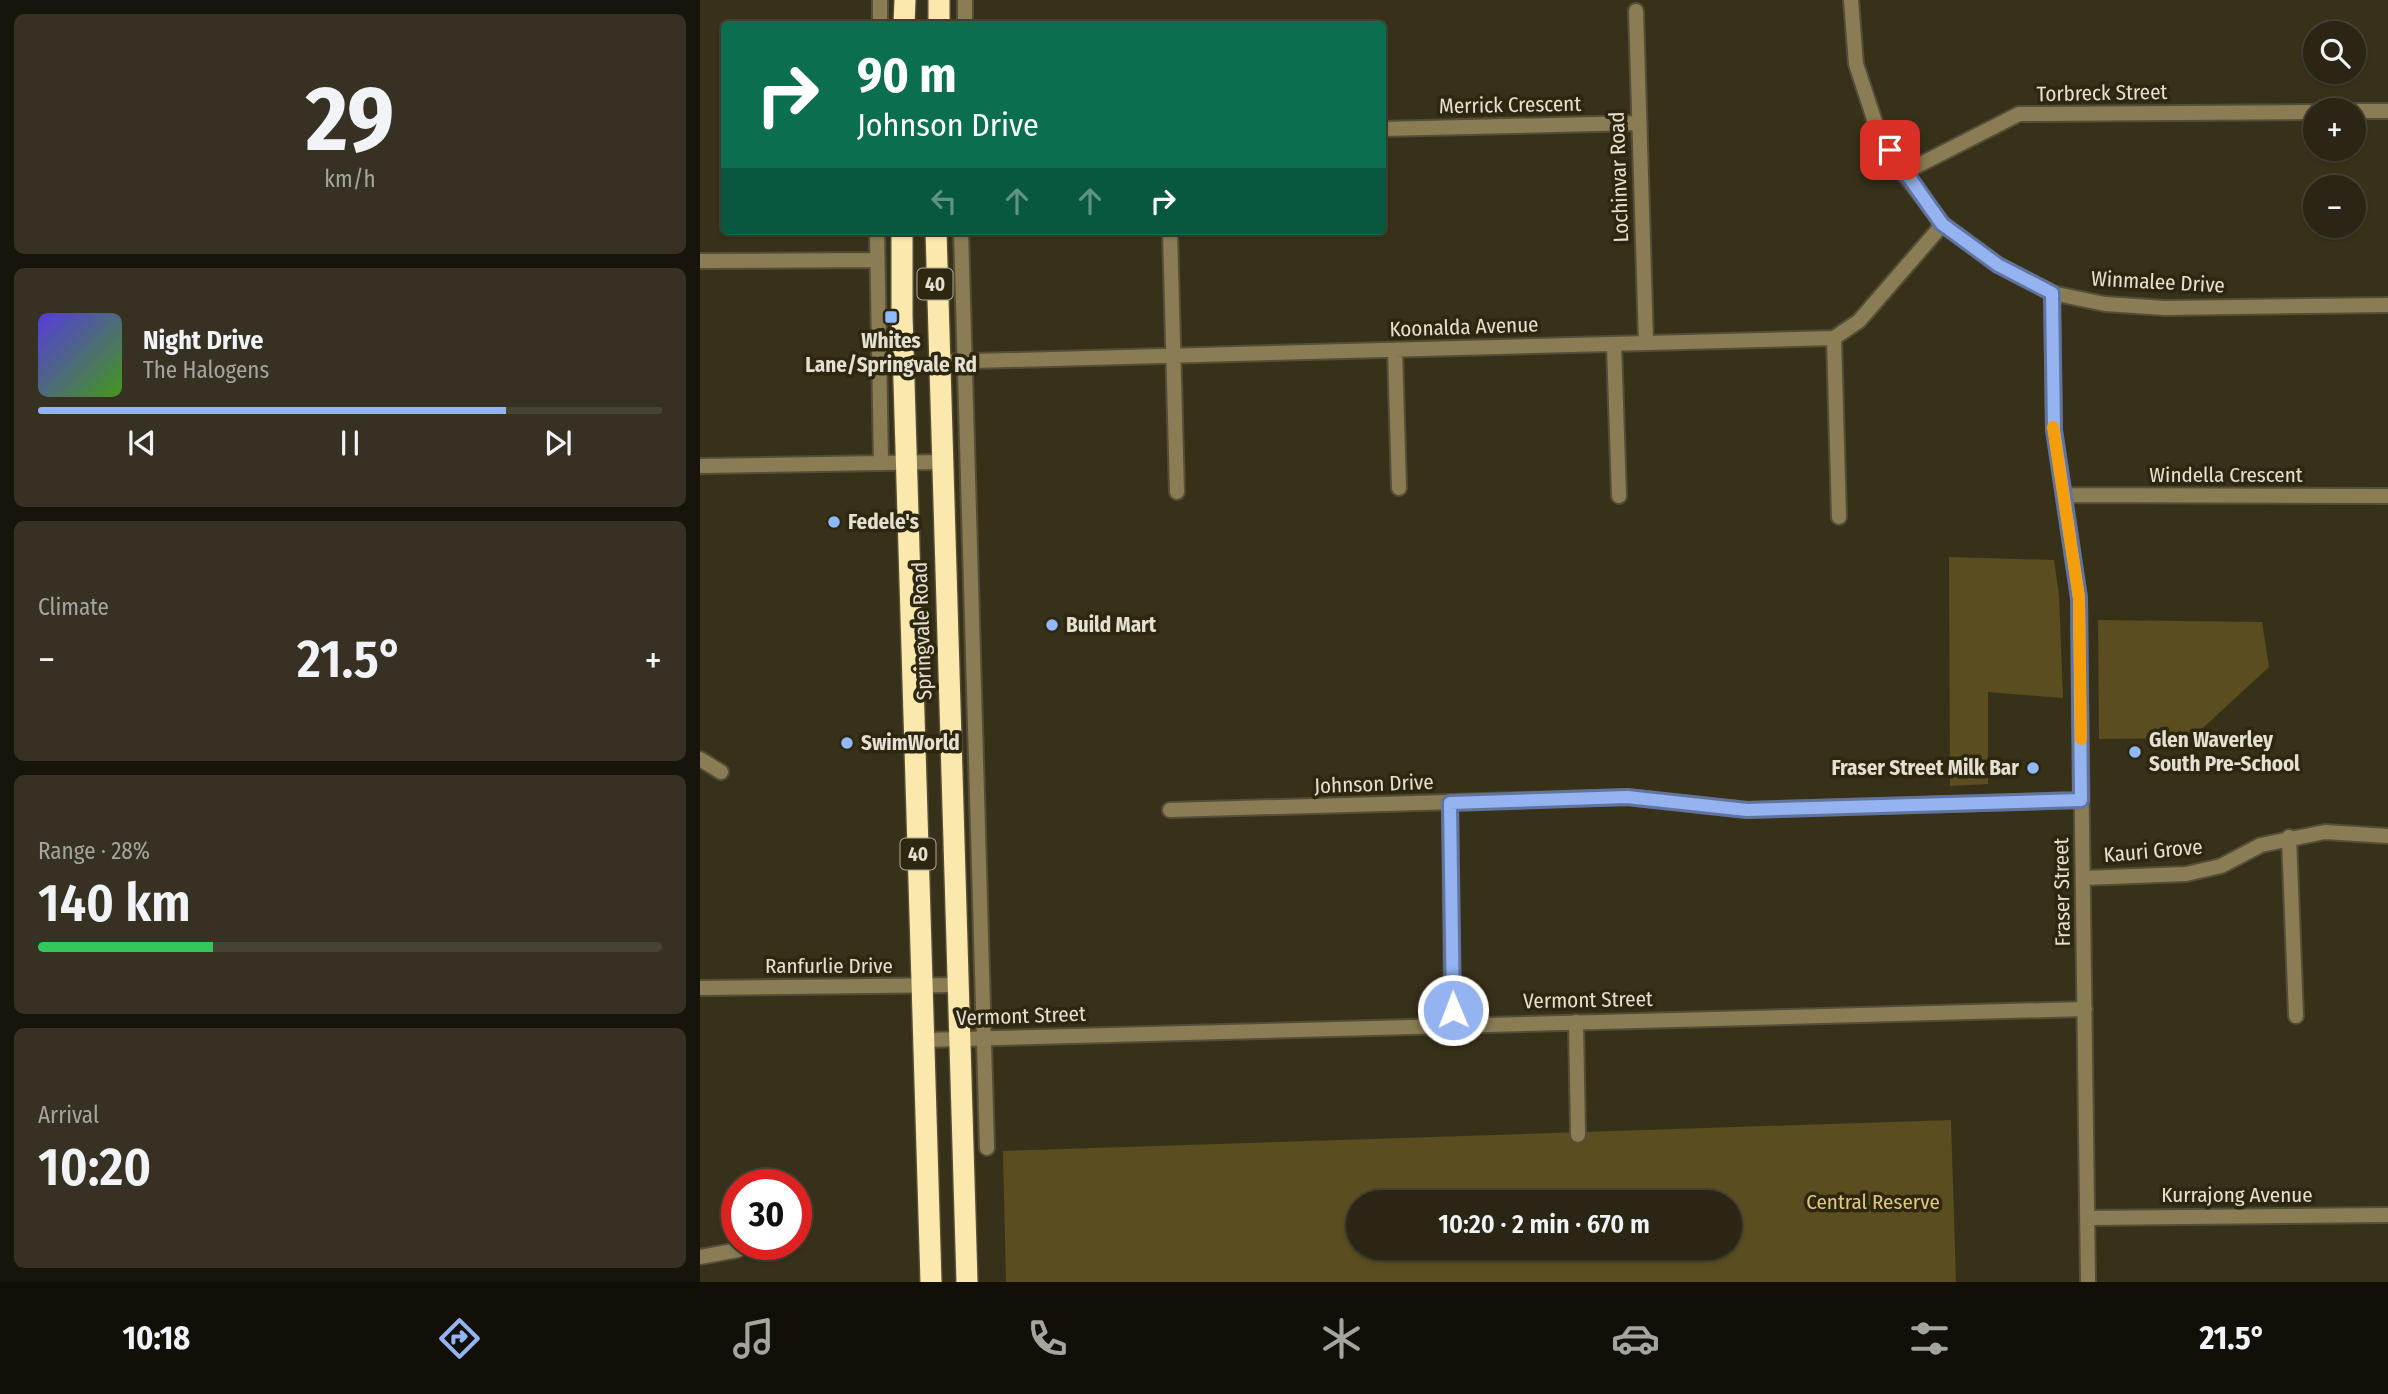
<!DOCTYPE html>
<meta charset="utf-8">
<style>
body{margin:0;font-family:"Fira Sans Condensed",sans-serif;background:#363122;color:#f1f3f6;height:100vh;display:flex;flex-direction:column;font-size:26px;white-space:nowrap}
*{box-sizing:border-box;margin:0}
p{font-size:23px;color:#a5a5a0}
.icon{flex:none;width:38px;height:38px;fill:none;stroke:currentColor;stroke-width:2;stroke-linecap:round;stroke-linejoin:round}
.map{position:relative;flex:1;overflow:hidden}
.sheet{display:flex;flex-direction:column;gap:14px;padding:14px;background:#17140b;width:700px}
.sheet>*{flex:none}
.top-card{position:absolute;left:21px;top:21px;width:665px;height:214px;border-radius:7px;box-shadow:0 2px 5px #0004,0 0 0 2px #464234;background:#0b6e4f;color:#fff;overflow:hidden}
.fabs{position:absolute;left:1603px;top:21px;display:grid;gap:14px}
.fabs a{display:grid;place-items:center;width:63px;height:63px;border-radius:50%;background:#2a2514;box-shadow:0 2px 5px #0004,0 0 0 2px #464234;font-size:35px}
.speed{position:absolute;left:21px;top:1169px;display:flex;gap:14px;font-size:35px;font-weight:700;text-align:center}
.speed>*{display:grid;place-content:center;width:91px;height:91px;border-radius:50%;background:#2a2514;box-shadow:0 2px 5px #0004,0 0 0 2px #464234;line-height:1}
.speed .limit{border:10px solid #d22;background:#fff;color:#111}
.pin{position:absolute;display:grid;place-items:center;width:60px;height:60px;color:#fff;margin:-30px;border-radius:14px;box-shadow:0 4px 10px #0006}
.me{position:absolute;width:77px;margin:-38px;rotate:359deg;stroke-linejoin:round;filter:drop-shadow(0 0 5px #0008)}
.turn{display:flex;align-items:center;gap:24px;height:147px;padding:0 21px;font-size:32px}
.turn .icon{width:91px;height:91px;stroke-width:2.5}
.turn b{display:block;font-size:49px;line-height:60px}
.lanes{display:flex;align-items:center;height:66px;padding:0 21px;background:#0003;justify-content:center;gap:35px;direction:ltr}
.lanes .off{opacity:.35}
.big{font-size:52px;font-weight:600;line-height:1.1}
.sheet .tile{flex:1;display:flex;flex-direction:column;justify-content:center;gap:10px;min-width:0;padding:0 24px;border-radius:10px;background:#363122}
.sheet .dial{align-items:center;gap:0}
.dial b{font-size:91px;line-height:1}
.song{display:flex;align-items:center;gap:21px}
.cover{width:84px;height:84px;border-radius:10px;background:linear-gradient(135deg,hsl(250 70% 55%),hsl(100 70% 35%))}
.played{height:7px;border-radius:4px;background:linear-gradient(90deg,#95b2f1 75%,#464234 75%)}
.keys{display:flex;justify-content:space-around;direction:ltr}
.heat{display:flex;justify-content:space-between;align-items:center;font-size:38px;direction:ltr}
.charge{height:10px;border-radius:5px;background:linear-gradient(90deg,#34c759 28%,#464234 0)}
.trip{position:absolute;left:646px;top:1190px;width:396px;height:70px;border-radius:35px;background:#2a2514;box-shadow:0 2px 5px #0004,0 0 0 2px #464234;font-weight:600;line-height:70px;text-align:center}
.tabs{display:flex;height:112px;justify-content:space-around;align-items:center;background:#110f08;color:#a5a5a0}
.tabs .icon{width:49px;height:49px}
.tabs .current{color:#95b2f1}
.tabs b{font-size:32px;color:#f1f3f6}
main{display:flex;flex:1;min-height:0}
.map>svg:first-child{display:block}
</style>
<main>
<section class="sheet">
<div class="tile dial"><b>29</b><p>km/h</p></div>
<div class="tile">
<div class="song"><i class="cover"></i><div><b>Night Drive</b><p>The Halogens</p></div></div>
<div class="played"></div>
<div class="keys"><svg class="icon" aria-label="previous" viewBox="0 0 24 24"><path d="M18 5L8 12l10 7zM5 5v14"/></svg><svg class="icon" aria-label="pause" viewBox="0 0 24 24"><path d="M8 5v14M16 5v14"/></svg><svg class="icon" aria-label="next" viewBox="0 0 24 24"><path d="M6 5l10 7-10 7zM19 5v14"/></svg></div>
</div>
<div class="tile"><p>Climate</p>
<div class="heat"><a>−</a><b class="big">21.5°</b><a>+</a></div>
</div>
<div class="tile"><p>Range · 28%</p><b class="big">140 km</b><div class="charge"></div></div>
<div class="tile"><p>Arrival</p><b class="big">10:20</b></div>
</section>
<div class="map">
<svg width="1688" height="1282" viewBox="0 0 1688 1282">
<rect width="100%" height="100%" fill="#38311a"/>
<!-- green -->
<path fill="#5a4d20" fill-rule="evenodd" d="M1249 557 1354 560 1359 595 1363 698 1288 692V784L1250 786Z
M1398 620 1562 622 1569 667 1492 738 1399 739Z
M1251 1120 1256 1282H306L303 1151ZM658 1202H1029V1248H658Z"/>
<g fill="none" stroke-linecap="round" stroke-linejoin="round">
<defs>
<path id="street" d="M1151 0 1156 64 1177 128 1203 173 1243 224 1298 265 1352 293 1405 304 1465 308 1688 305
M936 11 946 342
M180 24V0
M265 24V0
M1654 111H1688
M682 129 938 123
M1203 173 1319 114 1615 112
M177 231 181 463
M261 231 287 1148
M470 231 477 492
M0 261 176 260
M1352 293 1354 430 1379 598 1388 1282
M1134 338 1139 517
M914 344 919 496
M695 350 699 488
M237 362 1134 338 1159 321 1243 224
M0 466 241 462
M1364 495 1688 496
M0 759 21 772
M750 803 752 1024
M470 810 927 797 1047 810 1381 800
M1589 837 1596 1016
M1383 878 1486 874 1521 866 1561 845 1625 832 1688 836
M0 988 257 985
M876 1022 878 1135
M224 1040 1385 1009
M1387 1218 1688 1215
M0 1257 38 1250"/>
<path id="highway" d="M204 24 205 0
M239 24V0
M202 231V315L231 1282
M236 231 267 1282"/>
</defs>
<!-- street casing -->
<use href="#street" stroke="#544d37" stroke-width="18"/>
<!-- highway casing -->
<use href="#highway" stroke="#544d37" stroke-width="24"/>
<!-- street -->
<use href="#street" stroke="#8a7d54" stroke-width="14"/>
<!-- highway -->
<use href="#highway" stroke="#fbe8ac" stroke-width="21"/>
</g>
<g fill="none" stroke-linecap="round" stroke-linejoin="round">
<defs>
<path id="route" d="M753 1010 750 803 927 797 1047 810 1381 800 1379 598 1354 430 1352 293 1298 265 1242 224 1190 150"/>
</defs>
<!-- route casing -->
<use href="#route" stroke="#61749d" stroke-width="18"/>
<!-- route -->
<use href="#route" stroke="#95b2f1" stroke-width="12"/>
<!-- slow -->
<path stroke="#f59e0b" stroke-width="12" d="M1353 427 1379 598 1381 739"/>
</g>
<!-- markers -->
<g fill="#8eb9fd" stroke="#2e2710" stroke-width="2.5">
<rect x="184" y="310" width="14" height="14" rx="3.5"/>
<circle cx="134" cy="522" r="7"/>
<circle cx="352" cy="625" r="7"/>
<circle cx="147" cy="743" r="7"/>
<circle cx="1435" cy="752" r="7"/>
<circle cx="1333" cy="768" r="7"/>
</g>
<g text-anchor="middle" stroke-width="7" stroke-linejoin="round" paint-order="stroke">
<!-- shield labels -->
<g fill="#2e2710" stroke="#ada898" stroke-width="2">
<rect x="217.5" y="268.5" width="35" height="31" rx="5"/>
<rect x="200.5" y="838.5" width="35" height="31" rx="5"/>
</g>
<g font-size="19" font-weight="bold" fill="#e4e0d2">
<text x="235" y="291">40</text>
<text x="218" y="861">40</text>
</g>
<!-- street labels -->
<g font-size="21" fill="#e4e0d2" stroke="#2e2710">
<text transform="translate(1402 93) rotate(-1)" y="7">Torbreck Street</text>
<text transform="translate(810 105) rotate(-1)" y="7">Merrick Crescent</text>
<text transform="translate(919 177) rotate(-92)" y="7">Lochinvar Road</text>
<text transform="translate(1458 282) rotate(3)" y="7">Winmalee Drive</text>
<text transform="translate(764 327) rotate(-2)" y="7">Koonalda Avenue</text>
<text x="1526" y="482">Windella Crescent</text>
<text transform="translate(222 631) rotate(-92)" y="7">Springvale Road</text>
<text transform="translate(674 784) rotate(-2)" y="7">Johnson Drive</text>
<text transform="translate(1453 851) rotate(-5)" y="7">Kauri Grove</text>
<text transform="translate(1362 892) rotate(-91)" y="7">Fraser Street</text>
<text x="129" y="973">Ranfurlie Drive</text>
<text transform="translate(888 1000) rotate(-1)" y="7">Vermont Street</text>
<text transform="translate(321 1016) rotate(-2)" y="7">Vermont Street</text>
<text x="1537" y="1202">Kurrajong Avenue</text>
</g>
<!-- poi labels -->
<g font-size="21" font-weight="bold" fill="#e4e0d2" stroke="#2e2710" text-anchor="start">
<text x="191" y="348" text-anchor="middle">Whites<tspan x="191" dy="24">Lane/Springvale Rd</tspan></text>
<text x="148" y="529">Fedele's</text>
<text x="366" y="632">Build Mart</text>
<text x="1449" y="747">Glen Waverley<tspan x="1449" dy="24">South Pre-School</tspan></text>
<text x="161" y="750">SwimWorld</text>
<text x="1319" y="775" text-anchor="end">Fraser Street Milk Bar</text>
</g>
<!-- park labels -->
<g font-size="21" fill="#e1c97b" stroke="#2e2710">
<text x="1173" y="1209">Central Reserve</text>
</g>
</g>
</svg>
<div class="fabs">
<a><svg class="icon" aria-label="search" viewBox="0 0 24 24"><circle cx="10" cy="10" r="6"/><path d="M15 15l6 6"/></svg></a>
<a>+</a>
<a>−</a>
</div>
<div class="speed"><div class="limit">30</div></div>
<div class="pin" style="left:1190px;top:150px;background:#d93025"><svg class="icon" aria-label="arrive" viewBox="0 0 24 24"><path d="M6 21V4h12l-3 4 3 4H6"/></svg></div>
<svg class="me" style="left:753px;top:1010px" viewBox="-20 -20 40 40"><circle r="17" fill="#95b2f1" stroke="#fff" stroke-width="3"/><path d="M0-11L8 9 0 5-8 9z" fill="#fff"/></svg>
<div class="trip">10:20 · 2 min · 670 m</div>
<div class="top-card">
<div class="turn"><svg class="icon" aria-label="right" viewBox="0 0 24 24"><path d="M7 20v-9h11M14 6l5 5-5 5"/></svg><div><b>90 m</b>Johnson Drive</div></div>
<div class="lanes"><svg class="icon off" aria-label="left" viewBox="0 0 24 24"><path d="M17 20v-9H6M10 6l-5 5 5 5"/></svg><svg class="icon off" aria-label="ahead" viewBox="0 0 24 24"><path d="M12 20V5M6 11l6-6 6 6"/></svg><svg class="icon off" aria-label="ahead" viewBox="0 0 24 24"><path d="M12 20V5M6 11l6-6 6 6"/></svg><svg class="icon" aria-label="right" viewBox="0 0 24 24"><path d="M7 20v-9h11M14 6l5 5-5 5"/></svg></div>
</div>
</div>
</main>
<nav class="tabs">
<b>10:18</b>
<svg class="icon current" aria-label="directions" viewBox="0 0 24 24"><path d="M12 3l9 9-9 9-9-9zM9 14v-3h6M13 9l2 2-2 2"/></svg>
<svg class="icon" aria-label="music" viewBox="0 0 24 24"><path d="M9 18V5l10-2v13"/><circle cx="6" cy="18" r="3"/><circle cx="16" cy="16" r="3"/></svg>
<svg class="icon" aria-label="phone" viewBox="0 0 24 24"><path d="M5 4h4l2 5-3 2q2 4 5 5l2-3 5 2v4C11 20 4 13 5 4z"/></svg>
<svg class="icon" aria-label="climate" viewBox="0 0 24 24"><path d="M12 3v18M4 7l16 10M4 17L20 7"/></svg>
<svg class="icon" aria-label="car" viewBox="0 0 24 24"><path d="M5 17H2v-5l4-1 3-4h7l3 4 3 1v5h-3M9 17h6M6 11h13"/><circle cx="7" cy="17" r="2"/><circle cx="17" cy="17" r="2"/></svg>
<svg class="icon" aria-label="filters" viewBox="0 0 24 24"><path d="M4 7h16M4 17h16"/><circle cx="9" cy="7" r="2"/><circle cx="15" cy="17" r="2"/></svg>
<b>21.5°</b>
</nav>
